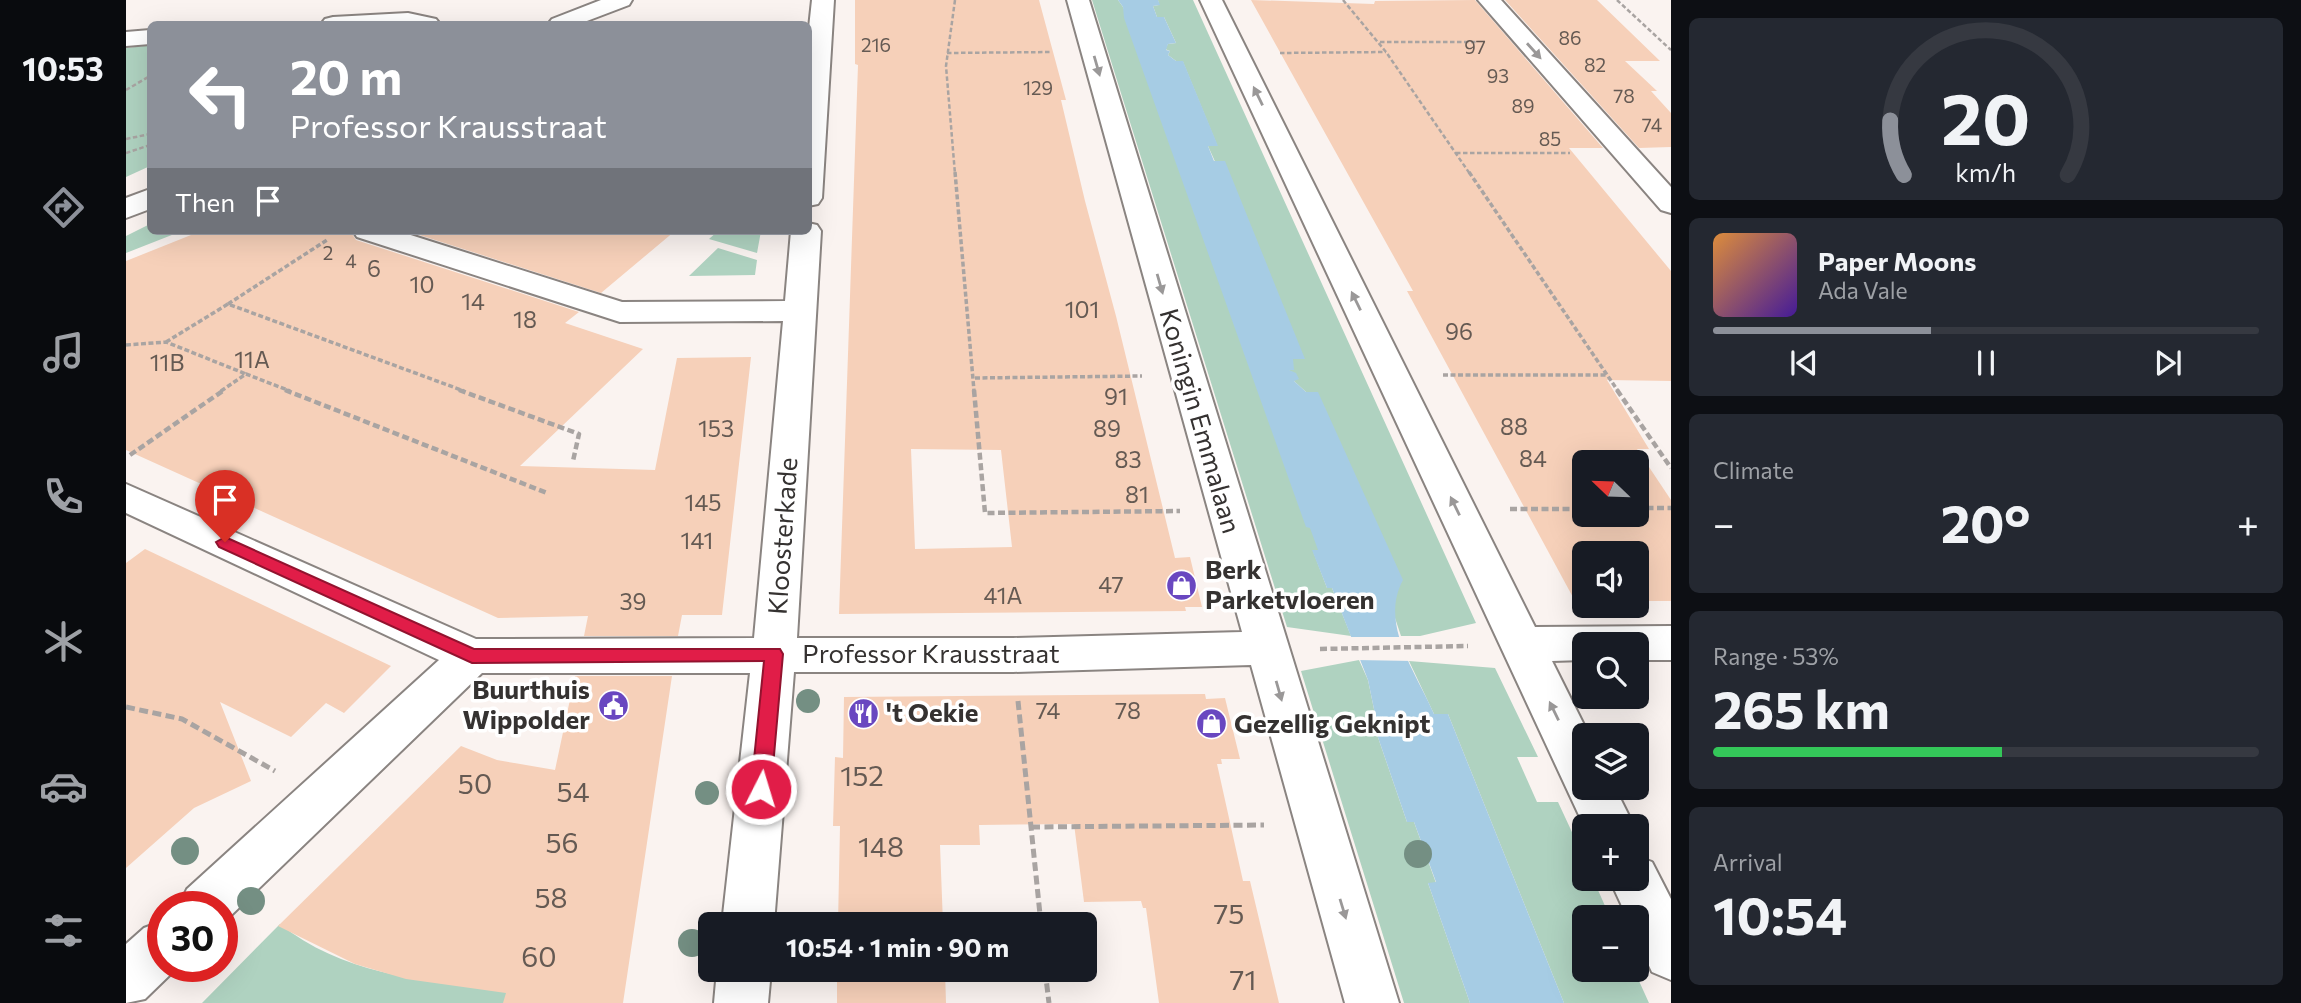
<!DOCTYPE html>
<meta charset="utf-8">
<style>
body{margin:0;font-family:Commissioner,sans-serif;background:#242831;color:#f1f3f6;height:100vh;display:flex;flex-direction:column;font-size:26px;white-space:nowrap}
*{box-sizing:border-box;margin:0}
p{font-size:23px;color:#9ea1a6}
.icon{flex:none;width:38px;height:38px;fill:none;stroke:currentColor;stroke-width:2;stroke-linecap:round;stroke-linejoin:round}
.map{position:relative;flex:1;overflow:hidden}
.panel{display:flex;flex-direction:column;gap:18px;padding:18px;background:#0d0f14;width:630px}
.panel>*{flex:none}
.top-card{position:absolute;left:21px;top:21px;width:665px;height:214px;border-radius:10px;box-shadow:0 7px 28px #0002;background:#8c9099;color:#fff;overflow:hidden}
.needle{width:46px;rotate:293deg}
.fabs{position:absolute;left:1446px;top:450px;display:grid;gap:14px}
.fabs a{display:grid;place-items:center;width:77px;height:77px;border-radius:10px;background:#171b24;box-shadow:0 7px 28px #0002;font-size:35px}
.speed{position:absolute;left:21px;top:891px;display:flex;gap:14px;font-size:35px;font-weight:700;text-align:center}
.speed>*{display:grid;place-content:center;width:91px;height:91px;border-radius:50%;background:#171b24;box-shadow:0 7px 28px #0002;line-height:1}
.speed .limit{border:10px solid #d22;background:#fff;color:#111}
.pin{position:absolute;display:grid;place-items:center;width:60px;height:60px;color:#fff;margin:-72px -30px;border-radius:50% 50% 50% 0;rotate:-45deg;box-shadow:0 0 7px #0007}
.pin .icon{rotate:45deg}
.me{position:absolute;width:77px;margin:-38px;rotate:5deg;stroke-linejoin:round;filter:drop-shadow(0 0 5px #0008)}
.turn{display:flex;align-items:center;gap:24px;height:147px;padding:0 28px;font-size:32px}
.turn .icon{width:91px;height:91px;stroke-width:2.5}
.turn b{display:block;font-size:49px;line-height:60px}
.then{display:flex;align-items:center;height:66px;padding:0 28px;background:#0003;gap:14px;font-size:26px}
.big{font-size:52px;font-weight:700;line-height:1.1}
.panel .card{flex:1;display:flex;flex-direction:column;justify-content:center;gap:10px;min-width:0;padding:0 24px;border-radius:10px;background:#242831}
.panel .dial{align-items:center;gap:0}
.dial svg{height:182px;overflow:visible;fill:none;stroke:#363941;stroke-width:7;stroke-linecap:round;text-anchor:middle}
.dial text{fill:#f1f3f6;stroke:none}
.song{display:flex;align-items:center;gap:21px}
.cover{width:84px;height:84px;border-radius:10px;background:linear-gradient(135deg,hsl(30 70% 55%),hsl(260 70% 35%))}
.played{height:7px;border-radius:4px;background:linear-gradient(90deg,#8c9099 40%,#363941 40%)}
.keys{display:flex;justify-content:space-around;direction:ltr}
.heat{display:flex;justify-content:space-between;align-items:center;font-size:38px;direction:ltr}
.charge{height:10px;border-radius:5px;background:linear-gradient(90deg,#34c759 53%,#363941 0)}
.trip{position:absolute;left:572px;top:912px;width:399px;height:70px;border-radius:10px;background:#171b24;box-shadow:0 7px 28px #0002;font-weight:700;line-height:70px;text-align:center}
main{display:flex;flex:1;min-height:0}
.tab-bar{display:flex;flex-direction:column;width:126px;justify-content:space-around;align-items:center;background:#090b0e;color:#9ea1a6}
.tab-bar .icon{width:49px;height:49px}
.tab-bar .active{color:#8c9099}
.tab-bar b{font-size:32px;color:#f1f3f6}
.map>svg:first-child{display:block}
</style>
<main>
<nav class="tab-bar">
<b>10:53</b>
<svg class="icon active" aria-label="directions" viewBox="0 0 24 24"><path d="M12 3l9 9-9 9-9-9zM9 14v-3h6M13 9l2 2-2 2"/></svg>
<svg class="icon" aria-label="music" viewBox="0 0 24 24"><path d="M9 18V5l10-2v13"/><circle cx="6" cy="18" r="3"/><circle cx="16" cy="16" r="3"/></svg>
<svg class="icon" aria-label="phone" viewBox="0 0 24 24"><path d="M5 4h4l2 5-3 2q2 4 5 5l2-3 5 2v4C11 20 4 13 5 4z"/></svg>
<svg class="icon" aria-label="climate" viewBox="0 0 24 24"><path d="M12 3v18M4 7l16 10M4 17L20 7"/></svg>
<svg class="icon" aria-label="car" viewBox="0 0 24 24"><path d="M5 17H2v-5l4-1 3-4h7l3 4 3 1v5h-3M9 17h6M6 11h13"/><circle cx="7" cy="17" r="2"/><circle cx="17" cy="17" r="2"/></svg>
<svg class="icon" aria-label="filters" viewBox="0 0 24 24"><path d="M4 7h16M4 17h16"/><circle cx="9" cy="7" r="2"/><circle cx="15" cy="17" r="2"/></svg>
</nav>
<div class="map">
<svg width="1545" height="1003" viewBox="0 0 1545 1003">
<rect width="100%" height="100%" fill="#faf3f0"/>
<!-- green -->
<path fill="#afd2c0" d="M966 0H992L997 7 1193 550 1187 551 1201 588H1206L1225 636 1161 627Z
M1032 0H1067L1350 623 1294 636H1275L1266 609 1269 595 1180 392 1168 381 1166 372 1162 370 1167 359H1178L1082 146 1091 145 1057 62 1050 61 1042 55 1044 51 1039 49 1042 44 1050 43 1038 17H1031L1027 6 1033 5Z
M22 41 24 166 0 177V48L18 46Z
M24 224V231H56L0 253V236Z
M592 231H635L631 253 583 239Z
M592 248 631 260 629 275 563 276Z
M1233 660 1242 680 1249 714H1244L1281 822H1288L1310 883H1302L1344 1003H1278L1175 671Z
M1283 661 1369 668 1412 757H1391L1411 802H1432L1458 858V878L1467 879 1484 917H1458V970H1508L1523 1003H1438L1322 714H1308Z
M154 924C215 973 291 980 366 989 390 991 415 998 439 1003H76Z"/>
<!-- water -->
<path fill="#a6cce4" d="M992 0H1032L1034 5 1027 6 1031 17H1038L1050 43 1042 44 1040 50 1044 51 1042 55 1050 61H1057L1092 146H1082L1088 161H1099L1179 359H1167L1168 370H1163L1170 373 1173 379 1168 381 1180 392H1192L1277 580C1253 624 1290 672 1308 714H1322L1438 1003H1344L1302 883 1310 882 1288 822H1281L1244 714H1249L1242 680 1206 588H1201L1186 550H1192L1184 528 1180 527 998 18 997 7Z"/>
<!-- pier -->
<path fill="#faf3f0" d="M1221 637H1278L1287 661 1230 660Z"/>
<!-- building -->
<path fill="#f6d0b9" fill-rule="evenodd" d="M729 0H913L940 100H935L959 201 990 316 1049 558 1064 557 1076 607H1059L1060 611 713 614 732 65 729 64ZM785 449 875 450 886 547 789 549Z
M1125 0 1248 4 1249 1 1349 0 1477 148H1443L1545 271V381L1481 380 1523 449H1511L1545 500V601H1510V553H1458V601H1449L1281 291H1287ZM1458 462H1510V514H1458Z
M1379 0H1471L1534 61H1499L1531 91H1525L1545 113V147L1513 148Z
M75 231H224L230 240 453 312 439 323 517 349 394 466 529 470 551 358 625 357 596 615H556L552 636H458L462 616 372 618 0 450V261Z
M281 231H549L475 293Z
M19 549 265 666 218 713 200 703 165 737 94 702 125 781 68 808 0 868V563Z
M449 676H546L497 1003H377L380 993 280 979 229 964 152 926 335 746 371 760 429 770Z
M1079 694 1080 699 1099 698 1114 759H1095L1096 764H1091L1117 881H1124L1153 1003H1033L1020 908H1017L1015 901 958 902 948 824 853 825 854 845H814L817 924H712L714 826H707L709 757 717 758 718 697Z
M711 970H819L820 1003H711Z"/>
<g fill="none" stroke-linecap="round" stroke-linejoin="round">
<defs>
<path id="street" d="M686 0H708L696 198 692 204 682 206V37Z
M941 0H963L1273 1003H1219L1125 665 887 672H668L648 924H596L624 673H356L97 923 96 906H53L61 889 313 660 0 513V484L350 639 628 638 657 321 494 322 231 237 227 231H272L496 302 659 301 665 231H682V223L691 225 695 231 671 638H887L1116 632Z
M1074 0H1096L1409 627 1545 626V660H1510V644H1458V660L1426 661 1463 735H1458V788H1489L1508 826H1458Z
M1352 0H1375L1545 187V213L1535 210Z
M282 13 310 19 314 24H195L199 19 207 17Z
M24 30V44L0 46V32Z
M1510 856 1526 862 1545 899V980L1526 972 1510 938V917H1501L1483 878H1510Z
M37 921V966H53L19 999 0 1003V944L18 928Z
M591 970H645L642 1003H588Z"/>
<path id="secondary" d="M475 0H506L503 5 453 24H422L426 19Z
M24 189V209L0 218V198Z"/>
</defs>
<!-- street casing -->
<use href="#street" stroke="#8a8481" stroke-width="4"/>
<!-- secondary casing -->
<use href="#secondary" stroke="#8a8481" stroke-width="4"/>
<!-- path-far3 -->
<path stroke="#a9a4a2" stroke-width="2.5" stroke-dasharray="4.5 2.5" stroke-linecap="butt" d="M829 0 820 66 829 174
M1217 0 1260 52 1344 174
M1491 0 1545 50
M1254 42H1350
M821 53 926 52
M1154 53 1260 52
M0 90 24 76
M0 139 24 134
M0 153 24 145
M1330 153H1444"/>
<!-- path-far2 -->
<path stroke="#a9a4a2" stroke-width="3.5" stroke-dasharray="5 2.5" stroke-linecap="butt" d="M829 172 848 391
M1343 172 1492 391
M102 304 201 240
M40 342 102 304 338 391
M0 345 40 342 120 374
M1317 375H1480
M849 378 1016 376
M95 391 120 374 164 391"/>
<!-- path-far1 -->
<path stroke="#a9a4a2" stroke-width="4.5" stroke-dasharray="7 3.5" stroke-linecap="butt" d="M159 390 421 493
M333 390 453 434 447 461
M848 390 859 513 1054 511
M1491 390 1545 468
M4 455 98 390
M1510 508H1545
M1384 509H1458
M1194 649 1342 646"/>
<!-- path -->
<path stroke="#a9a4a2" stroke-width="5" stroke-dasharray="9 4.5" stroke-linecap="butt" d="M892 701 915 924
M0 707 56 719 149 771
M905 827 1138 825
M919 970 923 1003"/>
<!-- street -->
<use href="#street" fill="#fff" fill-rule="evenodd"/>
<!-- secondary -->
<use href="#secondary" fill="#fff" fill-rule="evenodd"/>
</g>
<!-- trees -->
<g fill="#748f83">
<circle cx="682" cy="701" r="12"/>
<circle cx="581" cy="793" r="12"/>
<circle cx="59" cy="851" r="14"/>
<circle cx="1292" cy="854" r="14"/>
<circle cx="125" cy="901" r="14"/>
<circle cx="566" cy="943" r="14"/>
</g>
<!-- one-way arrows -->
<defs><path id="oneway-solid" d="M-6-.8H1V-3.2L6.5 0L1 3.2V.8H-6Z" transform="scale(1.75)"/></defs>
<g fill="#9a9898">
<use href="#oneway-solid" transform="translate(1408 51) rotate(48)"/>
<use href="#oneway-solid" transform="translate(971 66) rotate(74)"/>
<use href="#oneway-solid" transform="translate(1132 96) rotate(-116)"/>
<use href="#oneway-solid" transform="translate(1034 284) rotate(74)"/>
<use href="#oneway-solid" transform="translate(1230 301) rotate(-116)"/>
<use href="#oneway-solid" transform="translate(1329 506) rotate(-116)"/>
<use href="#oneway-solid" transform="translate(1153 691) rotate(74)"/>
<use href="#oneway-solid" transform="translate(1428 711) rotate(-116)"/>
<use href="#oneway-solid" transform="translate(1217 909) rotate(73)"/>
</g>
<!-- route -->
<path fill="#e11d48" stroke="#92132f" stroke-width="2" d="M99 537 348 649H654L657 654 645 789 642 795 635 798 628 795 625 789 638 661 346 663 93 547 90 542Z"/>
<!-- icons -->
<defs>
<symbol id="shop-disc" viewBox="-11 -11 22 22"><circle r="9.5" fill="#6947c0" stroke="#fff"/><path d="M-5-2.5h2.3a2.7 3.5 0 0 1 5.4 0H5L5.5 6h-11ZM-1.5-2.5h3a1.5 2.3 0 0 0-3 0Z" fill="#fff"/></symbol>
<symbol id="civic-disc" viewBox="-11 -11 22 22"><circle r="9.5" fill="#6947c0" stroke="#fff"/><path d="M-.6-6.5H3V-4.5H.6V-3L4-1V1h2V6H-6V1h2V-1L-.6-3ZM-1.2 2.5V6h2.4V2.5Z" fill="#fff"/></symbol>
<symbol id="restaurant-disc" viewBox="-11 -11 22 22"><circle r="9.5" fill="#6947c0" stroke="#fff"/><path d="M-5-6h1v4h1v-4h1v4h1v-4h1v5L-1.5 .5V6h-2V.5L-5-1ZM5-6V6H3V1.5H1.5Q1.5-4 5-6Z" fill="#fff"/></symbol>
</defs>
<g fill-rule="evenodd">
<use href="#shop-disc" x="1038" y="568" width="35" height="35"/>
<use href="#civic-disc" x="470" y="688" width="35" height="35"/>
<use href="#restaurant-disc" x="720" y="696" width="35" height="35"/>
<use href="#shop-disc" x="1068" y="706" width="35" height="35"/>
</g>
<g text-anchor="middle" stroke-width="7" stroke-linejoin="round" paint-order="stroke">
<!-- far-number labels -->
<g font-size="19" fill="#655a53">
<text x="1444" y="45">86</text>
<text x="750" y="52">216</text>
<text x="1349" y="54">97</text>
<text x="1469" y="72">82</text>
<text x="1372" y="83">93</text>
<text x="912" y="95">129</text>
<text x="1498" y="103">78</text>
<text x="1397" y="113">89</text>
<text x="1526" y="132">74</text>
<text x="1424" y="146">85</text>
<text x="202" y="260">2</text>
<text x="225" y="268">4</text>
</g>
<!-- number labels -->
<g font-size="23" fill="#655a53">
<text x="248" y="277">6</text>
<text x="296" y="293">10</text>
<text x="347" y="310">14</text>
<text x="956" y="318">101</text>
<text x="399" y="328">18</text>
<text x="1333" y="340">96</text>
<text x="126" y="368">11A</text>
<text x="41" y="371">11B</text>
<text x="990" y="405">91</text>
<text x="1388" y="435">88</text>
<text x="590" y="437">153</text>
<text x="981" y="437">89</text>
<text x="1407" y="467">84</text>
<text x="1002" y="468">83</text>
<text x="1011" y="503">81</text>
<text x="577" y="511">145</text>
<text x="571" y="549">141</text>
<text x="985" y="593">47</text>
<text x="877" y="604">41A</text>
<text x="507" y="610">39</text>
<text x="922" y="719">74</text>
<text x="1002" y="719">78</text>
</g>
<!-- street labels -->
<g font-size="26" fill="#353231" stroke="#fff">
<text transform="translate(1074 421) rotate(74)" y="9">Koningin Emmalaan</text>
<text transform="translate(657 536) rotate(-86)" y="9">Kloosterkade</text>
<text x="805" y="663">Professor Krausstraat</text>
</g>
<!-- poi labels -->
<g font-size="26" font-weight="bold" fill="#353231" stroke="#fff" text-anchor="start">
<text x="1079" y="579">Berk<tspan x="1079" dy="30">Parketvloeren</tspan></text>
<text x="464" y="699" text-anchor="end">Buurthuis<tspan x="464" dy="30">Wippolder</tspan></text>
<text x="760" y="722">'t Oekie</text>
<text x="1108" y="733">Gezellig Geknipt</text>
</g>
<!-- near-number labels -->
<g font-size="28" fill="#655a53">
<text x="736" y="786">152</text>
<text x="349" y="794">50</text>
<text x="447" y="802">54</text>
<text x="436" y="853">56</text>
<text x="755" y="857">148</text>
<text x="425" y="908">58</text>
<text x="1103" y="924">75</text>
<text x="413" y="967">60</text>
<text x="1117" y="990">71</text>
</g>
</g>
</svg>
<div class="fabs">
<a><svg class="needle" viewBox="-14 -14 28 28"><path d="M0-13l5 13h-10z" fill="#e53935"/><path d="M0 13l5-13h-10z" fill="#9ea1a6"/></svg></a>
<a><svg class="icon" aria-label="sound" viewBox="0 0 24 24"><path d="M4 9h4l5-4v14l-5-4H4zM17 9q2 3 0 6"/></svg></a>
<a><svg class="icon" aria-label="search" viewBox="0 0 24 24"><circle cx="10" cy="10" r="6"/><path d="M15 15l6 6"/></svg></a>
<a><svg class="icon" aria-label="layers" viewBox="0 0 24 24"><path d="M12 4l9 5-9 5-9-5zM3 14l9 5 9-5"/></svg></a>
<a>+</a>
<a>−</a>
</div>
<div class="speed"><div class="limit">30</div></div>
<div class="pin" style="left:99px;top:542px;background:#d93025"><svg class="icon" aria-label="arrive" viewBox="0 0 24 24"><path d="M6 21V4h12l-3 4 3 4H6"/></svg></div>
<svg class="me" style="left:635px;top:789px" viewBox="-20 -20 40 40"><circle r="17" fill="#e11d48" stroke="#fff" stroke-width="3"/><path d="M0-11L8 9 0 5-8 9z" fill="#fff"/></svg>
<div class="trip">10:54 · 1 min · 90 m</div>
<div class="top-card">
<div class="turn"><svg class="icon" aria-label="left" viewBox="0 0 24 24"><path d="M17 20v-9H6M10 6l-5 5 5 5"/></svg><div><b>20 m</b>Professor Krausstraat</div></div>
<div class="then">Then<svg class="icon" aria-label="arrive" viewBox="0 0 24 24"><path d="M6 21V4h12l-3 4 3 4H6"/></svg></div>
</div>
</div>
<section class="panel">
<div class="card dial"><svg viewBox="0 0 100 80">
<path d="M14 69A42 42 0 1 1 86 69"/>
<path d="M14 69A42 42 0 0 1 8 45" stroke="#8c9099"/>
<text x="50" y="56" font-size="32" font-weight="700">20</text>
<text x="50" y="72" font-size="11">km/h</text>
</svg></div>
<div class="card">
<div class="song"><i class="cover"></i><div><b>Paper Moons</b><p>Ada Vale</p></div></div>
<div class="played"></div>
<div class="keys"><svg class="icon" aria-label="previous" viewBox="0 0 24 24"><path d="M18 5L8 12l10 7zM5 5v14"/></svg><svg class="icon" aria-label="pause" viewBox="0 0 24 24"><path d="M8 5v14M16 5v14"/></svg><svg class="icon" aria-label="next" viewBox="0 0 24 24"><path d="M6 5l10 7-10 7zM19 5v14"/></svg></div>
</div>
<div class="card"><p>Climate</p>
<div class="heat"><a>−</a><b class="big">20°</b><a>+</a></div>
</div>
<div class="card"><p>Range · 53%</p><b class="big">265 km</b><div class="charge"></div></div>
<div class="card"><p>Arrival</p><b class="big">10:54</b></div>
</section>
</main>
